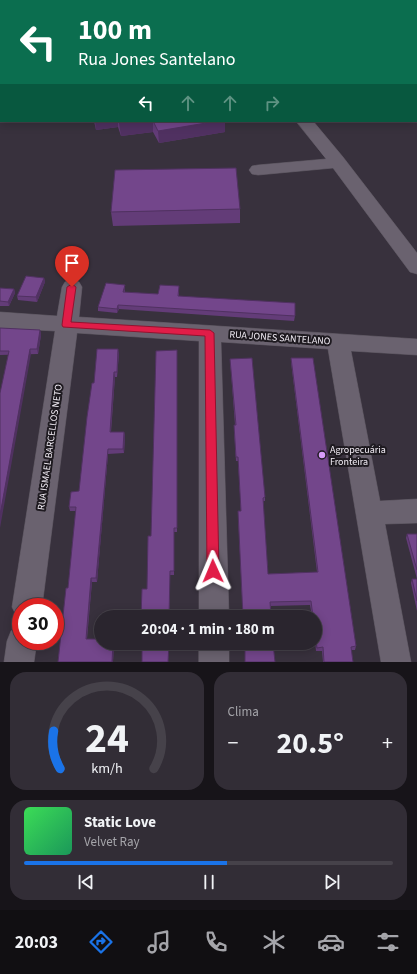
<!DOCTYPE html>
<html lang="pt">
<meta charset="utf-8">
<style>
body{margin:0;font-family:"Source Sans 3",sans-serif;background:#322d36;color:#f1f3f6;height:100vh;display:flex;flex-direction:column;font-size:15px;white-space:nowrap}
*{box-sizing:border-box;margin:0}
p{font-size:13px;color:#a5a5aa}
.icon{flex:none;width:22px;height:22px;fill:none;stroke:currentColor;stroke-width:2;stroke-linecap:round;stroke-linejoin:round}
.map{position:relative;height:662px;overflow:hidden}
.sheet{display:flex;flex-direction:column;gap:10px;padding:10px;background:#171419;flex:1}
.sheet>*{flex:none}
.banner{position:absolute;left:0px;top:0px;width:417px;height:122px;box-shadow:0 2px 10px #0003,0 0 0 1px #46424a;background:#0b6e4f;color:#fff;overflow:hidden}
.speed{position:absolute;left:12px;top:598px;display:flex;gap:8px;font-size:20px;font-weight:700;text-align:center}
.speed>*{display:grid;place-content:center;width:52px;height:52px;border-radius:50%;background:#2a252e;box-shadow:0 2px 10px #0003,0 0 0 1px #46424a;line-height:1}
.speed .limit{border:6px solid #d22;background:#fff;color:#111}
.pin{position:absolute;display:grid;place-items:center;width:34px;height:34px;color:#fff;margin:-41px -17px;border-radius:50% 50% 50% 0;rotate:-45deg;box-shadow:0 0 4px #0007}
.pin .icon{rotate:45deg}
.me{position:absolute;width:44px;margin:-22px;rotate:359deg;stroke-linejoin:round;filter:drop-shadow(0 0 3px #0008)}
.turn{display:flex;align-items:center;gap:14px;height:84px;padding:0 12px;font-size:18px}
.turn .icon{width:52px;height:52px;stroke-width:2.5}
.turn b{display:block;font-size:28px;line-height:34px}
.lanes{display:flex;align-items:center;height:38px;padding:0 12px;background:#0003;justify-content:center;gap:20px;direction:ltr}
.lanes .off{opacity:.35}
.big{font-size:30px;font-weight:700;line-height:1.1}
.sheet .widget{flex:1;display:flex;flex-direction:column;justify-content:center;gap:6px;min-width:0;padding:0 14px;border-radius:16px;background:#322d36}
.sheet .dial{align-items:center;gap:0}
.dial svg{height:104px;overflow:visible;fill:none;stroke:#46424a;stroke-width:7;stroke-linecap:round;text-anchor:middle}
.dial text{fill:#f1f3f6;stroke:none}
.song{display:flex;align-items:center;gap:12px}
.cover{width:48px;height:48px;border-radius:6px;background:linear-gradient(135deg,hsl(130 70% 55%),hsl(150 70% 35%))}
.played{height:4px;border-radius:2px;background:linear-gradient(90deg,#1a73e8 55%,#46424a 55%)}
.keys{display:flex;justify-content:space-around;direction:ltr}
.heat{display:flex;justify-content:space-between;align-items:center;font-size:22px;direction:ltr}
.sheet .tiles{flex:1;display:grid;gap:10px;grid-template-columns:1fr 1fr}
.widget:last-child{grid-column:span 2}
.trip{position:absolute;left:94px;top:610px;width:228px;height:40px;border-radius:20px;background:#2a252e;box-shadow:0 2px 10px #0003,0 0 0 1px #46424a;font-weight:700;line-height:40px;text-align:center}
.tab-bar{display:flex;height:64px;justify-content:space-around;align-items:center;background:#110f12;color:#a5a5aa}
.tab-bar .icon{width:28px;height:28px}
.tab-bar .active{color:#1a73e8}
.tab-bar b{font-size:18px;color:#f1f3f6}
.map>svg:first-child{display:block}
</style>
<div class="map">
<svg width="417" height="662" viewBox="0 0 417 662">
<rect width="100%" height="100%" fill="#38313d"/>
<g fill="none" stroke-linecap="round" stroke-linejoin="round">
<!-- river -->
<path fill="#310146" fill-rule="evenodd" d="M416 41H417V54H416Z"/>
<defs>
<path id="minor" d="M0 89H1V99H0Z
M296 121H313L343 157 417 253V274L410 272 333 168 258 175 252 174 249 170 252 166 258 165 326 159Z
M72 280 79 282 82 287 79 317 417 339V355L351 351 380 501 417 499V523L385 524 411 662H381L328 349 221 342 229 617H199V341L77 333 42 607H21V619L17 617 12 607 55 331 0 328V312L57 316 62 287 65 282Z
M21 627V641H37L34 662H4L7 641 11 631Z
M199 643H229V662H199Z"/>
<path id="highway" d="M264 0H286L263 1Z
M0 27H1V35H0Z"/>
</defs>
<!-- minor casing -->
<use href="#minor" stroke="#57515b" stroke-width="1"/>
<!-- highway casing -->
<use href="#highway" stroke="#57515b" stroke-width="1"/>
<!-- minor -->
<use href="#minor" fill="#6a626f" fill-rule="evenodd"/>
<!-- highway -->
<use href="#highway" fill="#a663ca" fill-rule="evenodd"/>
</g>
<!-- wall -->
<path fill="#633c78" d="M1 55V86H0V60Z
M94 121H239L225 123V132L159 143 153 132 121 136 118 127 96 130Z
M240 209V223L113 226 111 212Z
M44 278 45 282 37 302 18 300 17 296Z
M179 286V296L295 316 294 321 119 309 117 313 98 311V307L125 289V292L158 294Z
M0 288 14 289 15 293 9 306H0Z
M0 328 40 330 41 335 38 354 0 355Z
M177 350V532H174V575H170L169 617H141L147 589 151 536Z
M119 353 117 377H115L111 432H124L125 436 124 453 108 454 97 582H92L87 639 101 643H114L113 662H58L68 588 76 511H70L69 507 79 491 94 383Z
M291 358 356 646 355 650H351L353 662H323L322 651H316L315 642V617H312L310 605 271 606V617H243L238 515V511H241L238 461H236L234 429V425H235L230 359 265 497V501H263L268 574 317 572 291 362Z
M407 534H417V579L406 538Z
M412 579H417V611L411 583Z"/>
<!-- shaded-wall -->
<path fill="#503161" d="M95 121H118V127L96 130Z
M136 121H153V132L121 136 119 123Z
M218 121H239L225 123V132L159 143 158 131Z
M44 278 45 282 37 302 36 297Z
M125 285V289L123 296V292Z
M14 289 15 293 9 306 8 302Z
M118 305 119 309 117 313V309Z
M40 330 41 335 38 354 37 349Z
M30 349 31 354 0 528V515Z
M118 349 119 353 117 377V372Z
M114 372 115 377 110 437V432Z
M124 432 125 436 124 453 123 449Z
M108 449V454L97 582 96 578Z
M91 578 92 582 86 643V639Z
M113 643H114L113 662H112Z"/>
<!-- building -->
<path fill="#73468b" stroke="#503161" d="M1 55V77H0V60Z
M119 121H136L119 123Z
M153 121H218L158 131Z
M236 168 240 209 111 212 115 170Z
M26 276 44 278 36 297 17 296Z
M106 283 125 285 123 292 158 294 160 285 179 286 178 296 295 303V316L118 305 117 309 98 307Z
M0 288 14 289 8 302 0 301Z
M0 328 40 330 37 349H30L0 515V393L9 351H0Z
M97 349H118L117 372H114L110 432H124L123 449H108L96 578H91L86 639H101V643H113L112 662H58L66 588H68L76 507H69L71 492 79 491 87 417 92 383H94Z
M177 350V528H174V571H170L169 617H141L142 589H147L148 536H151L156 351Z
M252 358 265 497 263 498 268 574 318 572 291 358H313L356 646 351 647 353 662H324L323 647 317 648 315 633V617H313L311 601 270 602 271 617H243L238 511H241L238 457H236L234 425H236L230 359Z
M407 534H417V570Z
M412 579H417V601Z
M142 643H169L168 662H142Z
M245 643H273L275 662H245Z"/>
<!-- route -->
<path fill="#e11d48" stroke="#92132f" d="M72 284 76 287 71 322 210 330 214 333 219 571 217 575 213 577 209 575 207 571 205 336 63 327 62 325 67 287Z"/>
<!-- markers -->
<circle fill="#d79bf9" stroke="#1e1a20" stroke-width="1.5" cx="322" cy="455" r="4"/>
<g text-anchor="middle" stroke-width="4" stroke-linejoin="round" paint-order="stroke">
<!-- street labels -->
<g font-size="10" fill="#f4eff7" stroke="#1e1a20">
<text transform="translate(280 337) rotate(4)" y="4">RUA JONES SANTELANO</text>
<text transform="translate(49 447) rotate(-82)" y="4">RUA ISMAEL BARCELLOS NETO</text>
</g>
<!-- poi labels -->
<g font-size="10" fill="#f4eff7" stroke="#1e1a20" text-anchor="start">
<text x="330" y="453">Agropecuária<tspan x="330" dy="12">Fronteira</tspan></text>
</g>
</g>
</svg>
<div class="speed"><div class="limit">30</div></div>
<div class="pin" style="left:72px;top:287px;background:#d93025"><svg class="icon" aria-label="arrive" viewBox="0 0 24 24"><path d="M6 21V4h12l-3 4 3 4H6"/></svg></div>
<svg class="me" style="left:213px;top:571px" viewBox="-20 -20 40 40"><path d="M0-17L14 15 0 8-14 15z" fill="#e11d48" stroke="#fff" stroke-width="4"/></svg>
<div class="trip">20:04 · 1 min · 180 m</div>
<div class="banner">
<div class="turn"><svg class="icon" aria-label="left" viewBox="0 0 24 24"><path d="M17 20v-9H6M10 6l-5 5 5 5"/></svg><div><b>100 m</b>Rua Jones Santelano</div></div>
<div class="lanes"><svg class="icon" aria-label="left" viewBox="0 0 24 24"><path d="M17 20v-9H6M10 6l-5 5 5 5"/></svg><svg class="icon off" aria-label="ahead" viewBox="0 0 24 24"><path d="M12 20V5M6 11l6-6 6 6"/></svg><svg class="icon off" aria-label="ahead" viewBox="0 0 24 24"><path d="M12 20V5M6 11l6-6 6 6"/></svg><svg class="icon off" aria-label="right" viewBox="0 0 24 24"><path d="M7 20v-9h11M14 6l5 5-5 5"/></svg></div>
</div>
</div>
<section class="sheet">
<div class="tiles">
<div class="widget dial"><svg viewBox="0 0 100 80">
<path d="M14 69A42 42 0 1 1 86 69"/>
<path d="M14 69A42 42 0 0 1 9 40" stroke="#1a73e8"/>
<text x="50" y="56" font-size="32" font-weight="700">24</text>
<text x="50" y="72" font-size="11">km/h</text>
</svg></div>
<div class="widget"><p>Clima</p>
<div class="heat"><a>−</a><b class="big">20.5°</b><a>+</a></div>
</div>
<div class="widget">
<div class="song"><i class="cover"></i><div><b>Static Love</b><p>Velvet Ray</p></div></div>
<div class="played"></div>
<div class="keys"><svg class="icon" aria-label="previous" viewBox="0 0 24 24"><path d="M18 5L8 12l10 7zM5 5v14"/></svg><svg class="icon" aria-label="pause" viewBox="0 0 24 24"><path d="M8 5v14M16 5v14"/></svg><svg class="icon" aria-label="next" viewBox="0 0 24 24"><path d="M6 5l10 7-10 7zM19 5v14"/></svg></div>
</div>
</div>
</section>
<nav class="tab-bar">
<b>20:03</b>
<svg class="icon active" aria-label="directions" viewBox="0 0 24 24"><path d="M12 3l9 9-9 9-9-9zM9 14v-3h6M13 9l2 2-2 2"/></svg>
<svg class="icon" aria-label="music" viewBox="0 0 24 24"><path d="M9 18V5l10-2v13"/><circle cx="6" cy="18" r="3"/><circle cx="16" cy="16" r="3"/></svg>
<svg class="icon" aria-label="phone" viewBox="0 0 24 24"><path d="M5 4h4l2 5-3 2q2 4 5 5l2-3 5 2v4C11 20 4 13 5 4z"/></svg>
<svg class="icon" aria-label="climate" viewBox="0 0 24 24"><path d="M12 3v18M4 7l16 10M4 17L20 7"/></svg>
<svg class="icon" aria-label="car" viewBox="0 0 24 24"><path d="M5 17H2v-5l4-1 3-4h7l3 4 3 1v5h-3M9 17h6M6 11h13"/><circle cx="7" cy="17" r="2"/><circle cx="17" cy="17" r="2"/></svg>
<svg class="icon" aria-label="filters" viewBox="0 0 24 24"><path d="M4 7h16M4 17h16"/><circle cx="9" cy="7" r="2"/><circle cx="15" cy="17" r="2"/></svg>
</nav>
